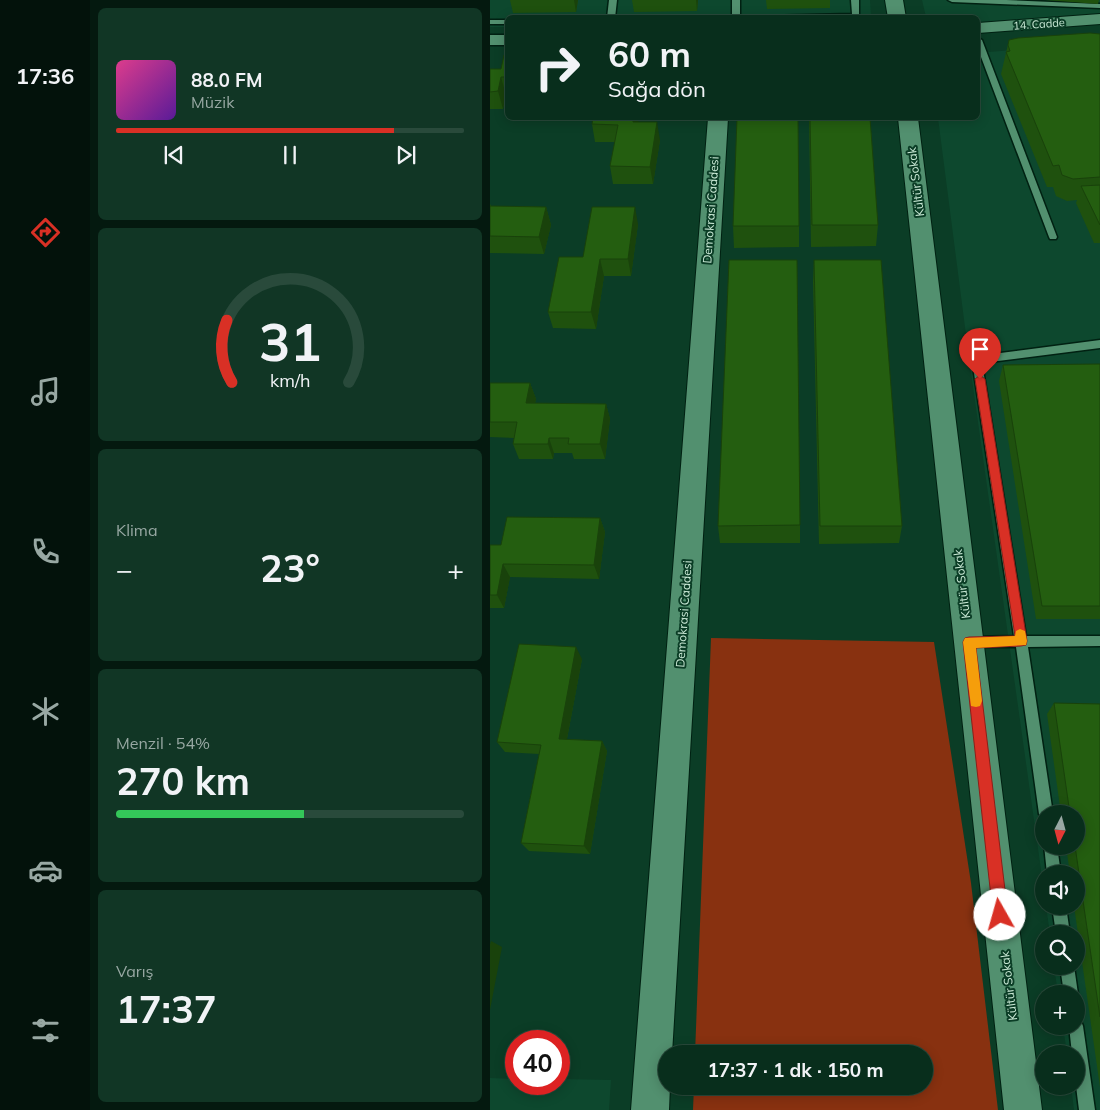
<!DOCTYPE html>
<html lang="tr">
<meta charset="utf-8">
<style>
body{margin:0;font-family:Mulish,sans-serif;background:#113625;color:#f1f3f6;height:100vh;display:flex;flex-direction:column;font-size:19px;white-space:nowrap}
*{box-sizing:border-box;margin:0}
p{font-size:16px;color:#98a8a3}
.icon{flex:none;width:28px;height:28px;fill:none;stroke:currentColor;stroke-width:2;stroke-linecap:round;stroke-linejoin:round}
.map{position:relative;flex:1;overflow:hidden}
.sheet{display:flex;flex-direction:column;gap:8px;padding:8px;background:#04190f;width:400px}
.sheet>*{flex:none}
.guide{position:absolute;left:15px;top:15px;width:475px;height:105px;border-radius:8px;box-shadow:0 2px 12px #0003,0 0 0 1px #294a3b;background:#082e1c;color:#f1f3f6;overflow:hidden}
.needle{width:32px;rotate:186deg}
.buttons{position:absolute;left:545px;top:805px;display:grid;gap:10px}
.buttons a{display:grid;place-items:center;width:50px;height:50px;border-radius:50%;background:#082e1c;box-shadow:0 2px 12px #0003,0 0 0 1px #294a3b;font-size:25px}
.speed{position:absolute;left:15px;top:1030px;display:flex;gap:10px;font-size:25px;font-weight:700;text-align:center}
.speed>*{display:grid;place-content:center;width:65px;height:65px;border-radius:50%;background:#082e1c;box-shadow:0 2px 12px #0003,0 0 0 1px #294a3b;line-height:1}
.speed .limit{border:8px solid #d22;background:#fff;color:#111}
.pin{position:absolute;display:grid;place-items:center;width:42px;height:42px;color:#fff;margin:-51px -21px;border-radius:50% 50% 50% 0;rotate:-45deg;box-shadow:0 0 5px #0007}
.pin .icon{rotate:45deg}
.me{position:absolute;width:55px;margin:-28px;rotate:353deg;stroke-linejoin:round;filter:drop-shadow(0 0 4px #0008)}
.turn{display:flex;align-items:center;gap:18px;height:105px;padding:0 20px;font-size:22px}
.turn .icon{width:65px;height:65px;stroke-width:2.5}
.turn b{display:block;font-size:35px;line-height:42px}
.big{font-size:38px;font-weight:700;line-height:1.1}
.sheet .tile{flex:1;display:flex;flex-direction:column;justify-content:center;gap:8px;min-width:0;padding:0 18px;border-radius:8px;background:#113625}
.sheet .dial{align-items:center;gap:0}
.dial svg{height:130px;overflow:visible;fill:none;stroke:#294a3b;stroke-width:7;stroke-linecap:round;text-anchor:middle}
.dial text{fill:#f1f3f6;stroke:none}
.song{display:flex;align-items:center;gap:15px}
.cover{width:60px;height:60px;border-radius:8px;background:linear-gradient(135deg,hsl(330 70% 55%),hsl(270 70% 35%))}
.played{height:5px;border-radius:2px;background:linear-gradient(90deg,#d93025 80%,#294a3b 80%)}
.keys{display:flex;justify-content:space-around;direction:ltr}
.heat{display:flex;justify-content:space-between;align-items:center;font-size:28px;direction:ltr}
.charge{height:8px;border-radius:4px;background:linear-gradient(90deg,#34c759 54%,#294a3b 0)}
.trip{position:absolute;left:168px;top:1045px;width:275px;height:50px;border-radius:25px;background:#082e1c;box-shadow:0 2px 12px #0003,0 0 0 1px #294a3b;font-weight:700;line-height:50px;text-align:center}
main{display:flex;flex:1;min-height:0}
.tabs{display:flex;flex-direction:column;width:90px;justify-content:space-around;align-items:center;background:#03120b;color:#98a8a3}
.tabs .icon{width:35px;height:35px}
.tabs .current{color:#d93025}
.tabs b{font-size:22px;color:#f1f3f6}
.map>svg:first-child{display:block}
</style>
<main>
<nav class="tabs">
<b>17:36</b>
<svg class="icon current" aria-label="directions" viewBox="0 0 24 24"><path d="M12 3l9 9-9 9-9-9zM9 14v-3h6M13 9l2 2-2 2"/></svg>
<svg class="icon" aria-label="music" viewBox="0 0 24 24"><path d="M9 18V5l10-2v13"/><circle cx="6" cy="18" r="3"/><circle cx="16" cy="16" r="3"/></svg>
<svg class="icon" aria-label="phone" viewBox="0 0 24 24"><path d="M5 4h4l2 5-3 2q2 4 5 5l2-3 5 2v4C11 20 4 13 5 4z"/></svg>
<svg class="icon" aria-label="climate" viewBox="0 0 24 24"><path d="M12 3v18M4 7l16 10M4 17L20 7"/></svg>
<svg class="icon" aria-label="car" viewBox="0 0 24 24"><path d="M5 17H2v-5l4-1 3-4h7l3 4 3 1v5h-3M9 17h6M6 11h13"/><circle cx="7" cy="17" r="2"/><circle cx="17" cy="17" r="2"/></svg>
<svg class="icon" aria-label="filters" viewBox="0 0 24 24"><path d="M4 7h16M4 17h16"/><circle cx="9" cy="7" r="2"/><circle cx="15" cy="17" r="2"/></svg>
</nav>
<section class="sheet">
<div class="tile">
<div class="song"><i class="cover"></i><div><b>88.0 FM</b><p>Müzik</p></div></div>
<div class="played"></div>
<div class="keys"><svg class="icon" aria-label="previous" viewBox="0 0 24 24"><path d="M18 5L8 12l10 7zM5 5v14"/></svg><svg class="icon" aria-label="pause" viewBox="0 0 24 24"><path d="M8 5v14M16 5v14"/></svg><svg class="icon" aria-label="next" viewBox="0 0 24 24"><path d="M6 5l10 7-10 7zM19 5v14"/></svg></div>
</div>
<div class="tile dial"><svg viewBox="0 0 100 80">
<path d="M14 69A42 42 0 1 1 86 69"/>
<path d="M14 69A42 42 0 0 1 11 31" stroke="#d93025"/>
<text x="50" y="56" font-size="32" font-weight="700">31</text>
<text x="50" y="72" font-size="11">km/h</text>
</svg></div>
<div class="tile"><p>Klima</p>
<div class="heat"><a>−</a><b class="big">23°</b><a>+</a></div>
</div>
<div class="tile"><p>Menzil · 54%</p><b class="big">270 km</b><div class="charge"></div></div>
<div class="tile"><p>Varış</p><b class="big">17:37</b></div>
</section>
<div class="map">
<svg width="610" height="1110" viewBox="0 0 610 1110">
<rect width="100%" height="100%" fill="#0b3d26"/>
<!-- built -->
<path fill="#0d482e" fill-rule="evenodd" d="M0 0H380L381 17 18 18 17 27H0Z
M432 0H610V16L488 26V18L436 17Z
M610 42V1110H584L581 1086H586V1054H577L573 1026H586V994H568L564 966H586V934H560L556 906H586V874H554V891L479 358 448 118H488V53ZM554 814H586V846H554Z
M0 1078 26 1079V1084H69V1079L121 1080 119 1110H0Z"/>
<!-- green -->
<path fill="#883110" d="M221 638 444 642 481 883 508 1110H203L204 1086H434V1054H205Z"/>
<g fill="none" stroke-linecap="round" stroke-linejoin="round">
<defs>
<path id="service" d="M119 0H127L125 18H117Z
M242 0H250V18H242Z
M361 0H369V18H269L272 16 362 14Z
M458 0H516L610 4V8L462 2Z
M0 20H18V24H0Z
M488 38 492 40 567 237 566 239H560L559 237 488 49Z
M610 340V348L492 363 536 636H610V646L538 647 563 814H554V820L549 814 526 647H479L475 646 473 642 475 638 479 637 524 636 482 360 487 356Z
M554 845 567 846 571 874H557Z
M562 906H576L580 934H566Z
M570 966H584L588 994 586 999V994H574Z
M586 1019 591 1021 593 1026 605 1110H589L586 1086V1054H582L579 1026H586Z"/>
<path id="minor" d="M0 35H18V45H0Z"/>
<path id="tertiary" d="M395 0H413L416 18H398Z
M610 14V24L488 33V23Z
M218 118H238L182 1054H176V1086H180L179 1110H141Z
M408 118H428L552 1110H514Z"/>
</defs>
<!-- service casing -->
<use href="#service" stroke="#012112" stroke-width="3"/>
<!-- minor casing -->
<use href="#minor" stroke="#012112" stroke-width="3"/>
<!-- tertiary casing -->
<use href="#tertiary" stroke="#012112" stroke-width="2"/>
<!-- service -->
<use href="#service" fill="#52906f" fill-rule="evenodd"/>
<!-- minor -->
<use href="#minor" fill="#52906f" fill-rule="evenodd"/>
<!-- tertiary -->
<use href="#tertiary" fill="#52906f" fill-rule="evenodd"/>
</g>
<!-- wall -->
<path fill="#1f510e" d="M20 0H88L86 12 23 13Z
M142 0H208L207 11 144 12Z
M276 0H340V8L277 9Z
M555 0H609L608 4Z
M610 34V243H604L586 203 587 200 577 201 566 196 563 187H557L511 74 519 40Z
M18 55V95H16L13 109H0V69H11Z
M319 118H380L388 225 386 246 321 247Z
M149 122 170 140 163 184H123L120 166 125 142H105L102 124Z
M0 204 1 206 56 207 61 225 54 254 0 253Z
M148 224 141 276H114L106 329 63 328 58 312 93 257Z
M243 226H309V247L244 248Z
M324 260 412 526 409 543 329 544 323 281Z
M610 364V619H546L509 381 513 365Z
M0 383H40L46 399 45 403 116 404 120 419 115 459H84L82 453H64L63 459H29L23 444 24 438 0 437Z
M110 518 115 532 109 579 20 577 14 608H0V545H11Z
M310 525V543H230L228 526Z
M92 659 77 739 112 741 117 751 100 854 39 851 31 843 49 754 15 752 7 742Z
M564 703 610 704V1087L584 906H586V874H580L576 846H586V814H571L557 714Z"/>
<!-- shaded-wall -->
<path fill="#19420b" d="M84 0H88L86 12Z
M206 0H208L207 11Z
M11 77 16 95 13 109 8 91Z
M143 118H149L145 140 143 122Z
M167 122 170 140 163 184 160 167Z
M56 207 61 225 54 254 49 237Z
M145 207 148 224 141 276 138 259Z
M110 259 114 276 106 329 101 312Z
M40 383 46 399 42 419 36 403Z
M116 404 120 419 115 459 110 444Z
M59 438 64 453 63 459 58 444Z
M110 518 115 532 109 579 104 565Z
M13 564 20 577 14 608 7 595Z
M86 647 92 659 75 749 69 739Z
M112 741 117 751 100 854 94 846Z
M1 941 12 947 0 1010V944Z"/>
<!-- building -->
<path fill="#245e10" stroke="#19420b" d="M600 33 610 34V177L583 179 572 175 569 165 563 166 516 52 520 51 518 45 519 40 528 38Z
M14 55H18V77H11L8 91 0 92V69H11Z
M103 118H143V122H167L160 167 120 166 128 125 102 124Z
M247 118H308L309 226H243Z
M320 118H380L388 225H322Z
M610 185V225L591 186Z
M0 206 56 207 49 237 0 236Z
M102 207H145L138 259H110L101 312H58L69 257H93Z
M239 260H307L310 525 228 526Z
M324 260H391L412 526H330Z
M610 364V606H552L513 365Z
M0 383H40L36 403 116 404 110 444H78L79 438H59L58 444H23L27 422H0Z
M17 517 110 518 104 565 13 564 7 595H0V545H11Z
M29 644 86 647 69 739 112 741 94 846 31 843 51 745 7 742Z
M564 703 610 704V1017L585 846H586V814H580Z"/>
<!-- route -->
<path fill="#d93025" stroke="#8d1f18" d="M490 375 495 379 537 641 536 645 531 646 486 648 518 915 515 920 510 922 506 920 503 915 473 642 475 638 479 637 525 636 485 379Z"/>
<!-- slow -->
<path fill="#f59e0b" d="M530 629 535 631 537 641 536 645 486 648 492 701 490 706 486 707 481 706 473 642 475 638 525 636 526 631Z"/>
<g text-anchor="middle" stroke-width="4" stroke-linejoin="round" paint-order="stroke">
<!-- far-street labels -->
<g font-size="11" fill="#cae9d6" stroke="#0b3d26">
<text transform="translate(549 24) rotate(-4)" y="4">14. Cadde</text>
</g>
<!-- street labels -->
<g font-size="12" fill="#cae9d6" stroke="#0b3d26">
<text transform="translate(426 182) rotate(-97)" y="4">Kültür Sokak</text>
<text transform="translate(221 210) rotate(-86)" y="4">Demokrasi Caddesi</text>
<text transform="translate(472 584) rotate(-97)" y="4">Kültür Sokak</text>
<text transform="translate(194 614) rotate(-86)" y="4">Demokrasi Caddesi</text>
<text transform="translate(519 986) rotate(-97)" y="4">Kültür Sokak</text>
</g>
</g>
</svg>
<div class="buttons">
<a><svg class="needle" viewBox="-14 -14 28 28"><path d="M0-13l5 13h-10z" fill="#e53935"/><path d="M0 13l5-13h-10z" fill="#98a8a3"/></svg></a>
<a><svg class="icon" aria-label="sound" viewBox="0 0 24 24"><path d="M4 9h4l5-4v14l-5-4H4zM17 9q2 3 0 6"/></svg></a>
<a><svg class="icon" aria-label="search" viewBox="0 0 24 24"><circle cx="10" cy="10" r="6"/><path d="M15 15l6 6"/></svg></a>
<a>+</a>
<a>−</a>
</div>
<div class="speed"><div class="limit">40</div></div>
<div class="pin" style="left:490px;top:379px;background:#d93025"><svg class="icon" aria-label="arrive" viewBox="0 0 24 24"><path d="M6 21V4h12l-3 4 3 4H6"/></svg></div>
<svg class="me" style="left:510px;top:915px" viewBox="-20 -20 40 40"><circle r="19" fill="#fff"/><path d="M0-13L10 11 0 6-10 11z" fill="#d93025"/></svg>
<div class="trip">17:37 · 1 dk · 150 m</div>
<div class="guide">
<div class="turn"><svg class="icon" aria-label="right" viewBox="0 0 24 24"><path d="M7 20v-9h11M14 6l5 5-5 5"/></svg><div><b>60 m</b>Sağa dön</div></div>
</div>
</div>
</main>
